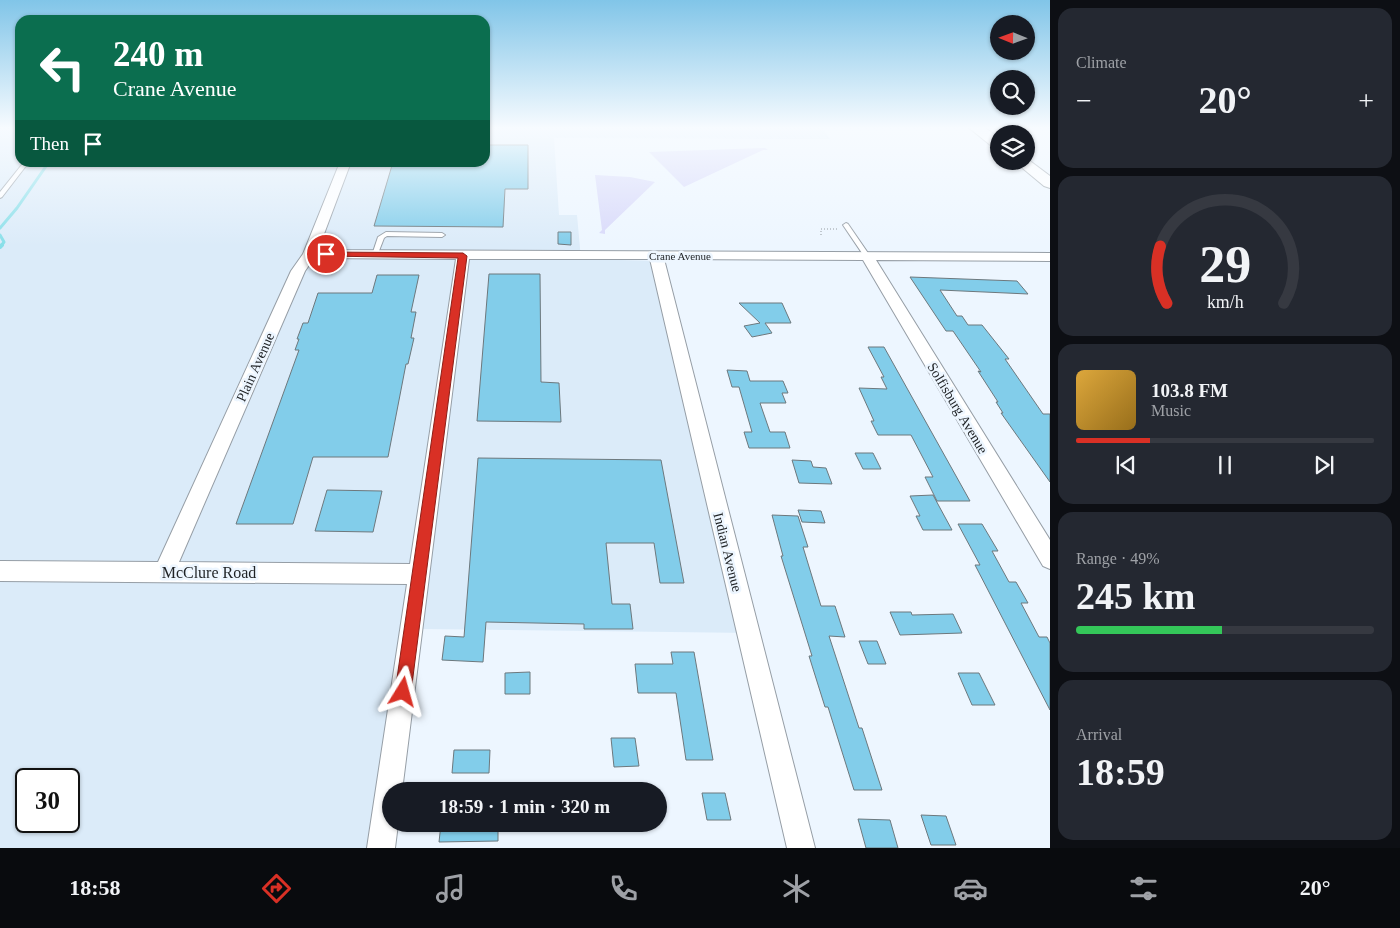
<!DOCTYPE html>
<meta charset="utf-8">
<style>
body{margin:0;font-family:Georgia,serif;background:#242831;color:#f1f3f6;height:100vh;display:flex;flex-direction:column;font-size:19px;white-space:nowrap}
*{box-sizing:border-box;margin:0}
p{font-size:16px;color:#9ea1a6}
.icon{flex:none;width:28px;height:28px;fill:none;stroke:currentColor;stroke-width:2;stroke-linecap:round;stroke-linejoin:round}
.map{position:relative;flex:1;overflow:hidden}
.sheet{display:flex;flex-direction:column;gap:8px;padding:8px;background:#0d0f14;width:350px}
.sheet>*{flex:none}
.top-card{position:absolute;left:15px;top:15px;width:475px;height:152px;border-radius:15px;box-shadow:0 1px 4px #0004;background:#0b6e4f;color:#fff;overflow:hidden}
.needle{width:32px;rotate:271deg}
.fabs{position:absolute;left:990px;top:15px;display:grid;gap:10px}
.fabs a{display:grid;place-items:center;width:45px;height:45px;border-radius:50%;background:#171b24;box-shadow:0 1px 4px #0004;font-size:25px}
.speed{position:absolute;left:15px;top:768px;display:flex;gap:10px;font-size:25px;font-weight:700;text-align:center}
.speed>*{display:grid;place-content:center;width:65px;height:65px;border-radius:50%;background:#171b24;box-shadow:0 1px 4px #0004;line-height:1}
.speed .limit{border:2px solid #111;border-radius:8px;background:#fff;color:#111}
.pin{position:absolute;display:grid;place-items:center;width:42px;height:42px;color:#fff;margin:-21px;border:2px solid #fff;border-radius:50%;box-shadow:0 1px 5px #0007}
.me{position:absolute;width:55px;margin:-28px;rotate:8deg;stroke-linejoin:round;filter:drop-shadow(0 0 4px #0008)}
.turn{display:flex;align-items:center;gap:18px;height:105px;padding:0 15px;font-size:22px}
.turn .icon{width:65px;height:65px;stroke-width:2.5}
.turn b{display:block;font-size:35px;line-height:42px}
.then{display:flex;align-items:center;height:48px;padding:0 15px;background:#0003;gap:10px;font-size:19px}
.big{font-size:38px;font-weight:800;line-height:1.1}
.sheet .widget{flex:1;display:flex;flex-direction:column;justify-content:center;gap:8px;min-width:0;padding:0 18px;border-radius:15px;background:#242831}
.sheet .dial{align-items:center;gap:0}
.dial svg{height:130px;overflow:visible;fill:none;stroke:#363941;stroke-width:7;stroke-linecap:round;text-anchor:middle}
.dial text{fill:#f1f3f6;stroke:none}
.song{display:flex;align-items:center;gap:15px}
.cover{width:60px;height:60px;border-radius:8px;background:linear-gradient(135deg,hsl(40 70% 55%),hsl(40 70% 35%))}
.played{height:5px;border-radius:2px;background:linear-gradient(90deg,#d93025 25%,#363941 25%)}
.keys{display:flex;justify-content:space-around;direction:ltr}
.heat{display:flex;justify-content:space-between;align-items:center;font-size:28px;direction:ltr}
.charge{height:8px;border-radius:4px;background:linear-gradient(90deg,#34c759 49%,#363941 0)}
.trip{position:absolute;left:382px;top:782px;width:285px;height:50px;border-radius:25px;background:#171b24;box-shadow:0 1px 4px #0004;font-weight:800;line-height:50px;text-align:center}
.tabs{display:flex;height:80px;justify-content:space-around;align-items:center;background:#090b0e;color:#9ea1a6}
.tabs .icon{width:35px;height:35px}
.tabs .selected{color:#d93025}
.tabs b{font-size:22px;color:#f1f3f6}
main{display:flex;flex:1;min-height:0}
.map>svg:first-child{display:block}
</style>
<main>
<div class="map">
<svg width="1050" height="848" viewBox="0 0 1050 848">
<rect width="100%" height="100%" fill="#edf6ff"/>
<!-- built -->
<path fill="#dbebf9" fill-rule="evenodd" d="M0 127H20V162H485V127H822L830 139 554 138 559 215H577L581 259 660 261 752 633 420 629 399 791H391V824H395L392 848H0ZM26 779H69V821H26Z"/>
<!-- green -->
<path fill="#d8d9fa" d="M765 148 768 150H763L684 187 649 152Z
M595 175 630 177 655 182 605 230V234L599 233 602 230Z"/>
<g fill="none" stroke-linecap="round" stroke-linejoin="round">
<!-- stream-far1 -->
<path stroke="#88dfe9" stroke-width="3" d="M0 228 17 208 49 162
M0 235 4 242 1 246"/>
<!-- stream -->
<path stroke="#88dfe9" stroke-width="4" d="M0 247 2 245"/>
</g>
<!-- building -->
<path fill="#82cdea" stroke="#6d787d" d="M485 145H528V189H505L503 227 374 226 393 162H485Z
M558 232H571V245L558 244Z
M489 274H540L541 382 559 383 561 422 477 421Z
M377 275H419L411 312H416L411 338H414L408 364H406L388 457H313L293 524H236L299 350H295L299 339H297L303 323H308L318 293H372Z
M910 277 1017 281 1028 294 940 290 957 316H962L968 325H982L1009 359H1005L1043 414H1050V482L1001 413H1003L996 402H998L978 371 981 372 953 331H946Z
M739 303H782L791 323H765L772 333 752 337 744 326 760 323Z
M868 347H884L970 501H937L925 477H933L911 435H878L871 421H874L859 388 887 389 881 377H884Z
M727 370 747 371 750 381H783L788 393H782L786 403H760L770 432H785L790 448H749L744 432H752L739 387H732Z
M855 453H873L881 469H863Z
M478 458 661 460 684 583H660L654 543H606L612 604H630L633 629H584V624L486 622 483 662 442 660 445 636 464 637Z
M792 460 811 461 813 467 826 468 832 484 799 483Z
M327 490 382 491 373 532 315 531Z
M933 495 952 530H923L916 516H920L910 496Z
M798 510 821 511 825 523 802 522Z
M772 515 798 516 808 547H803L821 606H835L845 637 829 636 859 728H862L882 790H854L828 707H825L809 656H812L781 556H783Z
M958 524H982L998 551H992L1009 582H1016L1028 603H1021L1039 637H1047L1050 643V710L975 565H980Z
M890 612H911L912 615 953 614 962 633 900 635Z
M859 641H877L886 664H868Z
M671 652H694L713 760H686L676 693H638L635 664H673Z
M530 672V694H505V673Z
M958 673H979L995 705H972Z
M611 738H635L639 766 614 767Z
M454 750H490L489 773H452Z
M702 793H725L731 820H707Z
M921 815 946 816 956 845H931Z
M858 819 890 820 898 848H866Z
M441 824H498V841L439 842Z"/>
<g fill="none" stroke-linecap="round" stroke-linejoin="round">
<defs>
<path id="lane" d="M24 162H29L2 197 0 198V192Z
M846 223 848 224 870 256 869 257H865L864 256 843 225Z
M386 232 442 233 445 235 442 237 387 236 384 238 377 256H373L372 255 378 237Z"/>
<path id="street" d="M340 162H351L318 250 1050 253V261L876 260 1050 540V569L1043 566 863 260 664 259 815 848H787L650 259H469L402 791H391V824H398L395 848H367L407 584 0 581V561L158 562 291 271 303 254ZM314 258 456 259 410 564 179 562 305 271Z"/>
<path id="secondary" d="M968 127H984L999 138V149L994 148Z
M1026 158 1050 176V188L1044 186 1014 161H1026Z"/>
</defs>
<!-- lane casing -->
<use href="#lane" stroke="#969ea6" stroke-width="2"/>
<!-- street casing -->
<use href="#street" stroke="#969ea6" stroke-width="2"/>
<!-- secondary casing -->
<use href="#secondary" stroke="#969ea6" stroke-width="2"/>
<!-- path -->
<path stroke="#868c92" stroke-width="2" stroke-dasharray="0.5 2.5" stroke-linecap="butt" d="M821 235V229H837"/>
<!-- lane -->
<use href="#lane" fill="#fff" fill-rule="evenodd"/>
<!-- street -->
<use href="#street" fill="#fff" fill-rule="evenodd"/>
<!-- secondary -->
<use href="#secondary" fill="#fff" fill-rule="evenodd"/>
</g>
<!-- sky -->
<linearGradient id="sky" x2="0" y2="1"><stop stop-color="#81c5e8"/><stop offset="0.52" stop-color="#f7fbff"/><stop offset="1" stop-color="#f7fbff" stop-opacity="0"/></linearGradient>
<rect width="1050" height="246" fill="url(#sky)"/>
<!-- route -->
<path fill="#d93025" stroke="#8d1f18" d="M326 252 463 253 467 256 411 692 408 697 403 699 397 697 395 692 458 258 323 256 322 254Z"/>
<g text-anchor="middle" stroke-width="5" stroke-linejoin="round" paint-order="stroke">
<!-- far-street labels -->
<g font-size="11" fill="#1e2124" stroke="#edf6ff">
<text x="680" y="260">Crane Avenue</text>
</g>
<!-- street labels -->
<g font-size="14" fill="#1e2124" stroke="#edf6ff">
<text transform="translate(255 367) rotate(-66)" y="5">Plain Avenue</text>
<text transform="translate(958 408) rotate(59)" y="5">Solfisburg Avenue</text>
<text transform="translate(728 552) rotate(76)" y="5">Indian Avenue</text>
</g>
<!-- near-street labels -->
<g font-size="16" fill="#1e2124" stroke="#edf6ff">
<text x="209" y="578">McClure Road</text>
</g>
</g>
</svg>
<div class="fabs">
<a><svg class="needle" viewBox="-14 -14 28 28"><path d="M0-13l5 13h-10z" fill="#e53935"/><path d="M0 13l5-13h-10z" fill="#9ea1a6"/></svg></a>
<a><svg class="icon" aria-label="search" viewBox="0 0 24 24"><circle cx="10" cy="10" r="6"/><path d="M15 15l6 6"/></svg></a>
<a><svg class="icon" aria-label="layers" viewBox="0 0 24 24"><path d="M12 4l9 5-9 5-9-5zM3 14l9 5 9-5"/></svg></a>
</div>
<div class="speed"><div class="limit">30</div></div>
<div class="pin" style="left:326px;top:254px;background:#d93025"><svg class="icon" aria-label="arrive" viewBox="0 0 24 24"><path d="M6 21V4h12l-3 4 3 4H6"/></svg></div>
<svg class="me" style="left:403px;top:692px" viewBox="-20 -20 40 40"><path d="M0-17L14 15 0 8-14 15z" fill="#d93025" stroke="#fff" stroke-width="4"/></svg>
<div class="trip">18:59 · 1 min · 320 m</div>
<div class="top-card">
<div class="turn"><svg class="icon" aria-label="left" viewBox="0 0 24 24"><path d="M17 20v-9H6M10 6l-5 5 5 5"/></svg><div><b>240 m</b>Crane Avenue</div></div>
<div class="then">Then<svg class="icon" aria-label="arrive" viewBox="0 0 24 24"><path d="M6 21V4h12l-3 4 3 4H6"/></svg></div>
</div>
</div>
<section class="sheet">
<div class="widget"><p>Climate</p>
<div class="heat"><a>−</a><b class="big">20°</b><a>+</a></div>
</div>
<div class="widget dial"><svg viewBox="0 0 100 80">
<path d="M14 69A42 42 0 1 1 86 69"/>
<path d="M14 69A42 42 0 0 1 10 34" stroke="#d93025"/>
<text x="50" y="56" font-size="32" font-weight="700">29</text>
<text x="50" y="72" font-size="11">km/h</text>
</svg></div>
<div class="widget">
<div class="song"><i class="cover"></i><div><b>103.8 FM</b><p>Music</p></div></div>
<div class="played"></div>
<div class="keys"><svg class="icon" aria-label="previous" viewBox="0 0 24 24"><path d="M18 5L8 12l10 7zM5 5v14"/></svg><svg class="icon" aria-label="pause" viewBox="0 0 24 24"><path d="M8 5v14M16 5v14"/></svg><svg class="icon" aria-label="next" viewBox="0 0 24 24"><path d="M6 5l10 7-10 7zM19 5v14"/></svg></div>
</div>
<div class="widget"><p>Range · 49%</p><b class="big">245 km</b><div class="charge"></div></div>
<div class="widget"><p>Arrival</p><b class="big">18:59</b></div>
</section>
</main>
<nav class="tabs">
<b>18:58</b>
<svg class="icon selected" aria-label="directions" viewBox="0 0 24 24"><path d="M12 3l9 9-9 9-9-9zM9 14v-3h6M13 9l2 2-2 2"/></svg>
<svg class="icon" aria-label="music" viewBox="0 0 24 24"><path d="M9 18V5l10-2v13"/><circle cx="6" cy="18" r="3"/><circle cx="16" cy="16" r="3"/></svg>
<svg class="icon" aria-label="phone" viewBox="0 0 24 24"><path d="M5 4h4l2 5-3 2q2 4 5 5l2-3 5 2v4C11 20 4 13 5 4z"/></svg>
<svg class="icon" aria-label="climate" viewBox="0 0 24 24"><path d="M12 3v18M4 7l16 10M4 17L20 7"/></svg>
<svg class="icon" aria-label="car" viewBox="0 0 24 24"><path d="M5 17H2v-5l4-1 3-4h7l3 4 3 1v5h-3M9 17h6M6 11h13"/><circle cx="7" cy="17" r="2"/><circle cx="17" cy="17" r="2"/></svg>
<svg class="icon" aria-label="filters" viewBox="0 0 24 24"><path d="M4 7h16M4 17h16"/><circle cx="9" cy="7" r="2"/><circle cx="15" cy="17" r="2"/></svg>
<b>20°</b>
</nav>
